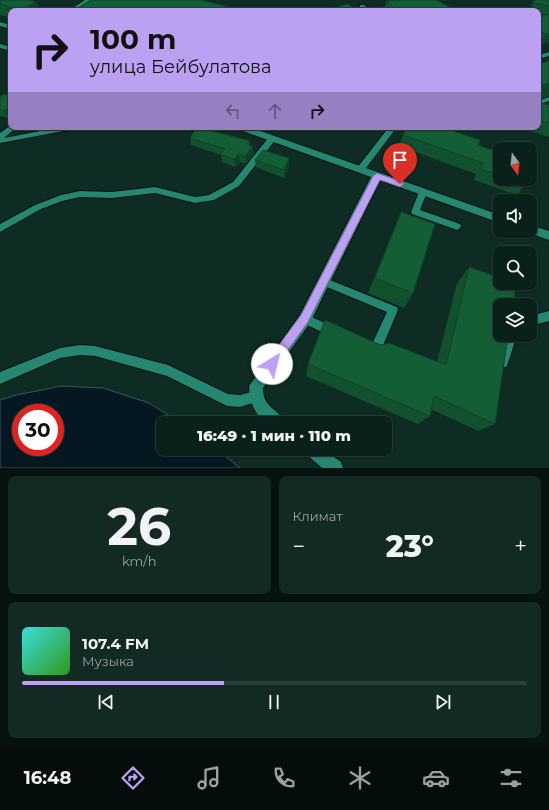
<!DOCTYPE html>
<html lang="ru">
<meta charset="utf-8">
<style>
body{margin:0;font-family:Montserrat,sans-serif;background:#132924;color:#f1f3f6;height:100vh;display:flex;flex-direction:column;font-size:15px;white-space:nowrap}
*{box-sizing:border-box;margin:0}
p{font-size:13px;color:#99a3a3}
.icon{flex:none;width:22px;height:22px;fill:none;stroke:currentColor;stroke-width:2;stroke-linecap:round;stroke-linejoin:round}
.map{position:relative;height:468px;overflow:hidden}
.sheet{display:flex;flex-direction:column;gap:8px;padding:8px;background:#06120f;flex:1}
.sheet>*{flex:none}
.guide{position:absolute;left:8px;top:8px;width:533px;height:122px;border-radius:8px;box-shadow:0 1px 3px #0004,0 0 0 1px #2a3e3a;background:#bca0f2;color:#111;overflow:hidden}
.needle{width:26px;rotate:165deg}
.controls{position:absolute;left:493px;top:142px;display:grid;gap:8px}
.controls a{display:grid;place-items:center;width:44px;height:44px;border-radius:8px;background:#0a211b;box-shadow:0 1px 3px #0004,0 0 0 1px #2a3e3a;font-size:20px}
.speed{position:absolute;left:12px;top:404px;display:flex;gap:8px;font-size:20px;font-weight:700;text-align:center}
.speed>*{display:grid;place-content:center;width:52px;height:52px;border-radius:50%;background:#0a211b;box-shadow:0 1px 3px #0004,0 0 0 1px #2a3e3a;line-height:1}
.speed .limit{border:6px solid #d22;background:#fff;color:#111}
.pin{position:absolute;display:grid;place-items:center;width:34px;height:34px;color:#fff;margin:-41px -17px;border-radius:50% 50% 50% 0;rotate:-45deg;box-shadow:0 0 4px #0007}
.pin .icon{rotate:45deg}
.me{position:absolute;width:44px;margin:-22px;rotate:36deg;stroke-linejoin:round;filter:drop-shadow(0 0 3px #0008)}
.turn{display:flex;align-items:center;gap:14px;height:84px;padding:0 16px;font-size:18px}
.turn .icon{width:52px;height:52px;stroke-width:2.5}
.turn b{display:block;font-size:28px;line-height:34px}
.lanes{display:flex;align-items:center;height:38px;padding:0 16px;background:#0003;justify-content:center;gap:20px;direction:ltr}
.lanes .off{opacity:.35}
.big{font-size:30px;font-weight:800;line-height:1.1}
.sheet .card{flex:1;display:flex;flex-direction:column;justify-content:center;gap:6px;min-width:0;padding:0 14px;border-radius:8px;background:#132924}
.sheet .dial{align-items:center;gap:0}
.dial b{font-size:52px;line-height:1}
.song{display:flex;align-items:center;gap:12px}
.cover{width:48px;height:48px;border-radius:6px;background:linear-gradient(135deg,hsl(180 70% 55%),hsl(110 70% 35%))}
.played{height:4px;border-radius:2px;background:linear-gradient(90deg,#bca0f2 40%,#2a3e3a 40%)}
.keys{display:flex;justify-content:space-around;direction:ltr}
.heat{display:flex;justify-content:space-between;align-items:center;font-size:22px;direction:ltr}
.sheet .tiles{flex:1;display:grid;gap:8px;grid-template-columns:1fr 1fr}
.card:last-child{grid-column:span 2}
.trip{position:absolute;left:156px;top:416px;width:236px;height:40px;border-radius:8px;background:#0a211b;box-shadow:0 1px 3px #0004,0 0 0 1px #2a3e3a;font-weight:800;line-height:40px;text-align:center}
.dock{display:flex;height:64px;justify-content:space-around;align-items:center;background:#040d0b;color:#99a3a3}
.dock .icon{width:28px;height:28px}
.dock .on{color:#bca0f2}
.dock b{font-size:18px;color:#f1f3f6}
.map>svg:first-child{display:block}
</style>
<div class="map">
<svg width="549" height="468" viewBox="0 0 549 468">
<rect width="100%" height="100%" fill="#0e2c24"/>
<!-- water -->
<path fill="#051822" stroke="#3b5558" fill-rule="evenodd" d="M62 386 103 388 149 403 181 423H163V449H216L240 468H0V400L16 395ZM21 413H55V447H21Z"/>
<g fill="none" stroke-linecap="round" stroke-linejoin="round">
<defs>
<path id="service" d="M360 5H364L373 11H366L360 7Z
M0 22 11 25V29L0 26Z
M549 52V56L538 59V55Z
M549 97V101L538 105V101Z
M11 125V127H17L4 138 61 127H78L74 129 0 143V133Z
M389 127H397L363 172H357L356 170 357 168Z
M269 137H272L276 139 239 186 214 200 195 203 155 193 112 198 80 197 62 201 41 209 0 232V224L35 205 61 195 80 191 112 192 155 187 195 197 209 195 233 182Z
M423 189 427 192 420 210 460 224 461 226 460 228 457 230 412 214 411 212 419 192Z
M325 278 397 307 398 310 379 355 375 356 367 353 366 349 367 345 372 344 387 312 322 285 320 282 322 279Z
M549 311V321L530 326V316Z
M305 314 336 328 337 332 336 336 332 337 301 322 300 319 301 316Z
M506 335H517L507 366 503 368 499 366 497 362Z
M80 345 95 346 168 365 228 394 240 395 255 391 259 393 261 397 259 401 240 407 227 406 167 376 95 356 80 355 60 358 0 384V372L60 348Z"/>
<path id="minor" d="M85 0H93L76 11H68Z
M0 44 11 47V51L0 48Z
M236 127H249L500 215V223L380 180 310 323 263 388C263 409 279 408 285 423H266C254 413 249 401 249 386L300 315 371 177 237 129Z
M530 225 549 231V240L526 232 530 231Z
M303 449H323L341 462 343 468H322L306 454Z"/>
</defs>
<!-- service casing -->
<use href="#service" stroke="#00140e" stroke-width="2"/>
<!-- minor casing -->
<use href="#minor" stroke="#00140e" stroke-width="2"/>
<!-- service -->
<use href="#service" fill="#258771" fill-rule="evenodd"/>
<!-- minor -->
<use href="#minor" fill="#258771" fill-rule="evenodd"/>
</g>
<!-- wall -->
<path fill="#11512e" d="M0 0 36 2 41 11H11V18L0 15Z
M387 0H436L451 8 450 11H384L386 2 389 1Z
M534 0H549V42L539 45 538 44V18L546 15 538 14V11H530Z
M11 76V83L8 78Z
M0 97 9 118 0 116Z
M538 102 549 105V137L517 127H538Z
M403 135 478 145 500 153V179H527L525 184 517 195 474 180 476 174 399 146Z
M190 138 250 141V145L254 154 246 164 240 162 235 167 222 162 221 155 191 145Z
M255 160 289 166 284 178 256 167Z
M401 212 413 293 404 308 368 293Z
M469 267 495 424 478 431 431 409 430 416 418 424 306 376 308 364 378 344 437 362 457 283Z"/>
<!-- shaded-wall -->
<path fill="#0e4226" d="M36 2 41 11H21V10Z
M451 8 450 11H443Z
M549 33V42L539 45 545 34Z
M549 83V96L538 99V86Z
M11 105V117L9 118 4 111Z
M253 146 254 154 246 164 245 156Z
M239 154 240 162 235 167 234 160Z
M289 158V166L284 178V170Z"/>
<!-- building -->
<path fill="#145e36" stroke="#0e4226" d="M0 0H29L36 2 21 10 0 4Z
M91 0H201L245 11H73Z
M394 0H436L451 8 443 11H399L386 2Z
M535 0H549V6L534 3Z
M348 4 357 11H321Z
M549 14V33L545 34 538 29V18Z
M549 61V83L538 86V64Z
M4 94 11 96V105L4 111 0 110V97Z
M538 102 549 105V123L538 120Z
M197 127 250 141 247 144 253 146 245 156 239 154 234 160 220 154 225 149 190 138Z
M407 127H442L480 140 478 145 500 153V176L481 169 483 163 403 135Z
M263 150 289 158 284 170 255 160Z
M510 179H527L525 184Z
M401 212 435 224 413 293 375 278Z
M469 267 500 278V283H512L516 284 513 305H500V335H508L495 424 434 396 430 416 308 364 325 320 378 344 383 345 389 343 446 365Z"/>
<!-- route -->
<path fill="#bca0f2" stroke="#7a689d" d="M377 173 403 182 404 184 400 187 380 180 308 322 276 367 272 369 268 367 266 364 268 360 301 315 373 176Z"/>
</svg>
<div class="controls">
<a><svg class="needle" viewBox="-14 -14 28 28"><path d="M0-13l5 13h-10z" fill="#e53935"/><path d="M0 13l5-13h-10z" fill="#99a3a3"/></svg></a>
<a><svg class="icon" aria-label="sound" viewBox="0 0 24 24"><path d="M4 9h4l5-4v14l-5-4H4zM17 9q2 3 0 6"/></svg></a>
<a><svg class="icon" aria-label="search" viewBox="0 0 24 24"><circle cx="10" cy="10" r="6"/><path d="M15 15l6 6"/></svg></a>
<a><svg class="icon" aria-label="layers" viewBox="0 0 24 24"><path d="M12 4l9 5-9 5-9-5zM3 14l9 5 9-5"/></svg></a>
</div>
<div class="speed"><div class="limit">30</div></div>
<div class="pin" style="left:400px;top:184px;background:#d93025"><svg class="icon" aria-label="arrive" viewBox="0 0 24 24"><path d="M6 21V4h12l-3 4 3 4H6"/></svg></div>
<svg class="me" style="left:272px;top:364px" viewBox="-20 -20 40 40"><circle r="19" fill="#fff"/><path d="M0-13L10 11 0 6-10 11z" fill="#bca0f2"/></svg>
<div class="trip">16:49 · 1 мин · 110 m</div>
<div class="guide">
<div class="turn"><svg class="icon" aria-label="right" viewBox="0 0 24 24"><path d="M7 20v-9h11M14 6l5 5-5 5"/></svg><div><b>100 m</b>улица Бейбулатова</div></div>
<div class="lanes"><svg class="icon off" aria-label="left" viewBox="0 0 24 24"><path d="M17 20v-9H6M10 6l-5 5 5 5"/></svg><svg class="icon off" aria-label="ahead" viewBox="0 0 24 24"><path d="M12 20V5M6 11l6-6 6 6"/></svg><svg class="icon" aria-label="right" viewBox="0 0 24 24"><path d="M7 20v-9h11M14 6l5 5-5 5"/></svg></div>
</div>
</div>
<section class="sheet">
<div class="tiles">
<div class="card dial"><b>26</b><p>km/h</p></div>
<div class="card"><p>Климат</p>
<div class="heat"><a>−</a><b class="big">23°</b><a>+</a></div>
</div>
<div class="card">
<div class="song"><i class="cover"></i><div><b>107.4 FM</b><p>Музыка</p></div></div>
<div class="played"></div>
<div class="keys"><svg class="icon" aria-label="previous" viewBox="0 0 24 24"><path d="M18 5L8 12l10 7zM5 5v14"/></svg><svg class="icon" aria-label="pause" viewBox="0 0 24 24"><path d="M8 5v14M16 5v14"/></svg><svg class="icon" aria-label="next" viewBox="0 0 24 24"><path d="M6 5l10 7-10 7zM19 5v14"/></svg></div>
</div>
</div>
</section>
<nav class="dock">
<b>16:48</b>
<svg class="icon on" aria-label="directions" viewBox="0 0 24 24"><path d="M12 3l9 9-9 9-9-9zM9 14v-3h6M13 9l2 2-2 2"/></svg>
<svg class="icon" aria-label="music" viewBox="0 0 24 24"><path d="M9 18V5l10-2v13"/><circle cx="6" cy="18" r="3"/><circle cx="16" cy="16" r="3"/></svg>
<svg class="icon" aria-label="phone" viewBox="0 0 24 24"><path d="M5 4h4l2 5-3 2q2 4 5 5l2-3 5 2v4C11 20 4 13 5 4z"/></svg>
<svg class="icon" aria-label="climate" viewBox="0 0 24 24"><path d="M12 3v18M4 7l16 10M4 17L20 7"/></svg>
<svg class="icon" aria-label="car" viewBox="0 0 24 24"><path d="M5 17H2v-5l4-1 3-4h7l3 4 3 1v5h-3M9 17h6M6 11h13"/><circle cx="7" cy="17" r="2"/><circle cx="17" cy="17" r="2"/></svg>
<svg class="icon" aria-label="filters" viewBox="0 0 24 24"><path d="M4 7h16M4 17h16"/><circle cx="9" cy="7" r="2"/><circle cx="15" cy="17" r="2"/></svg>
</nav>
